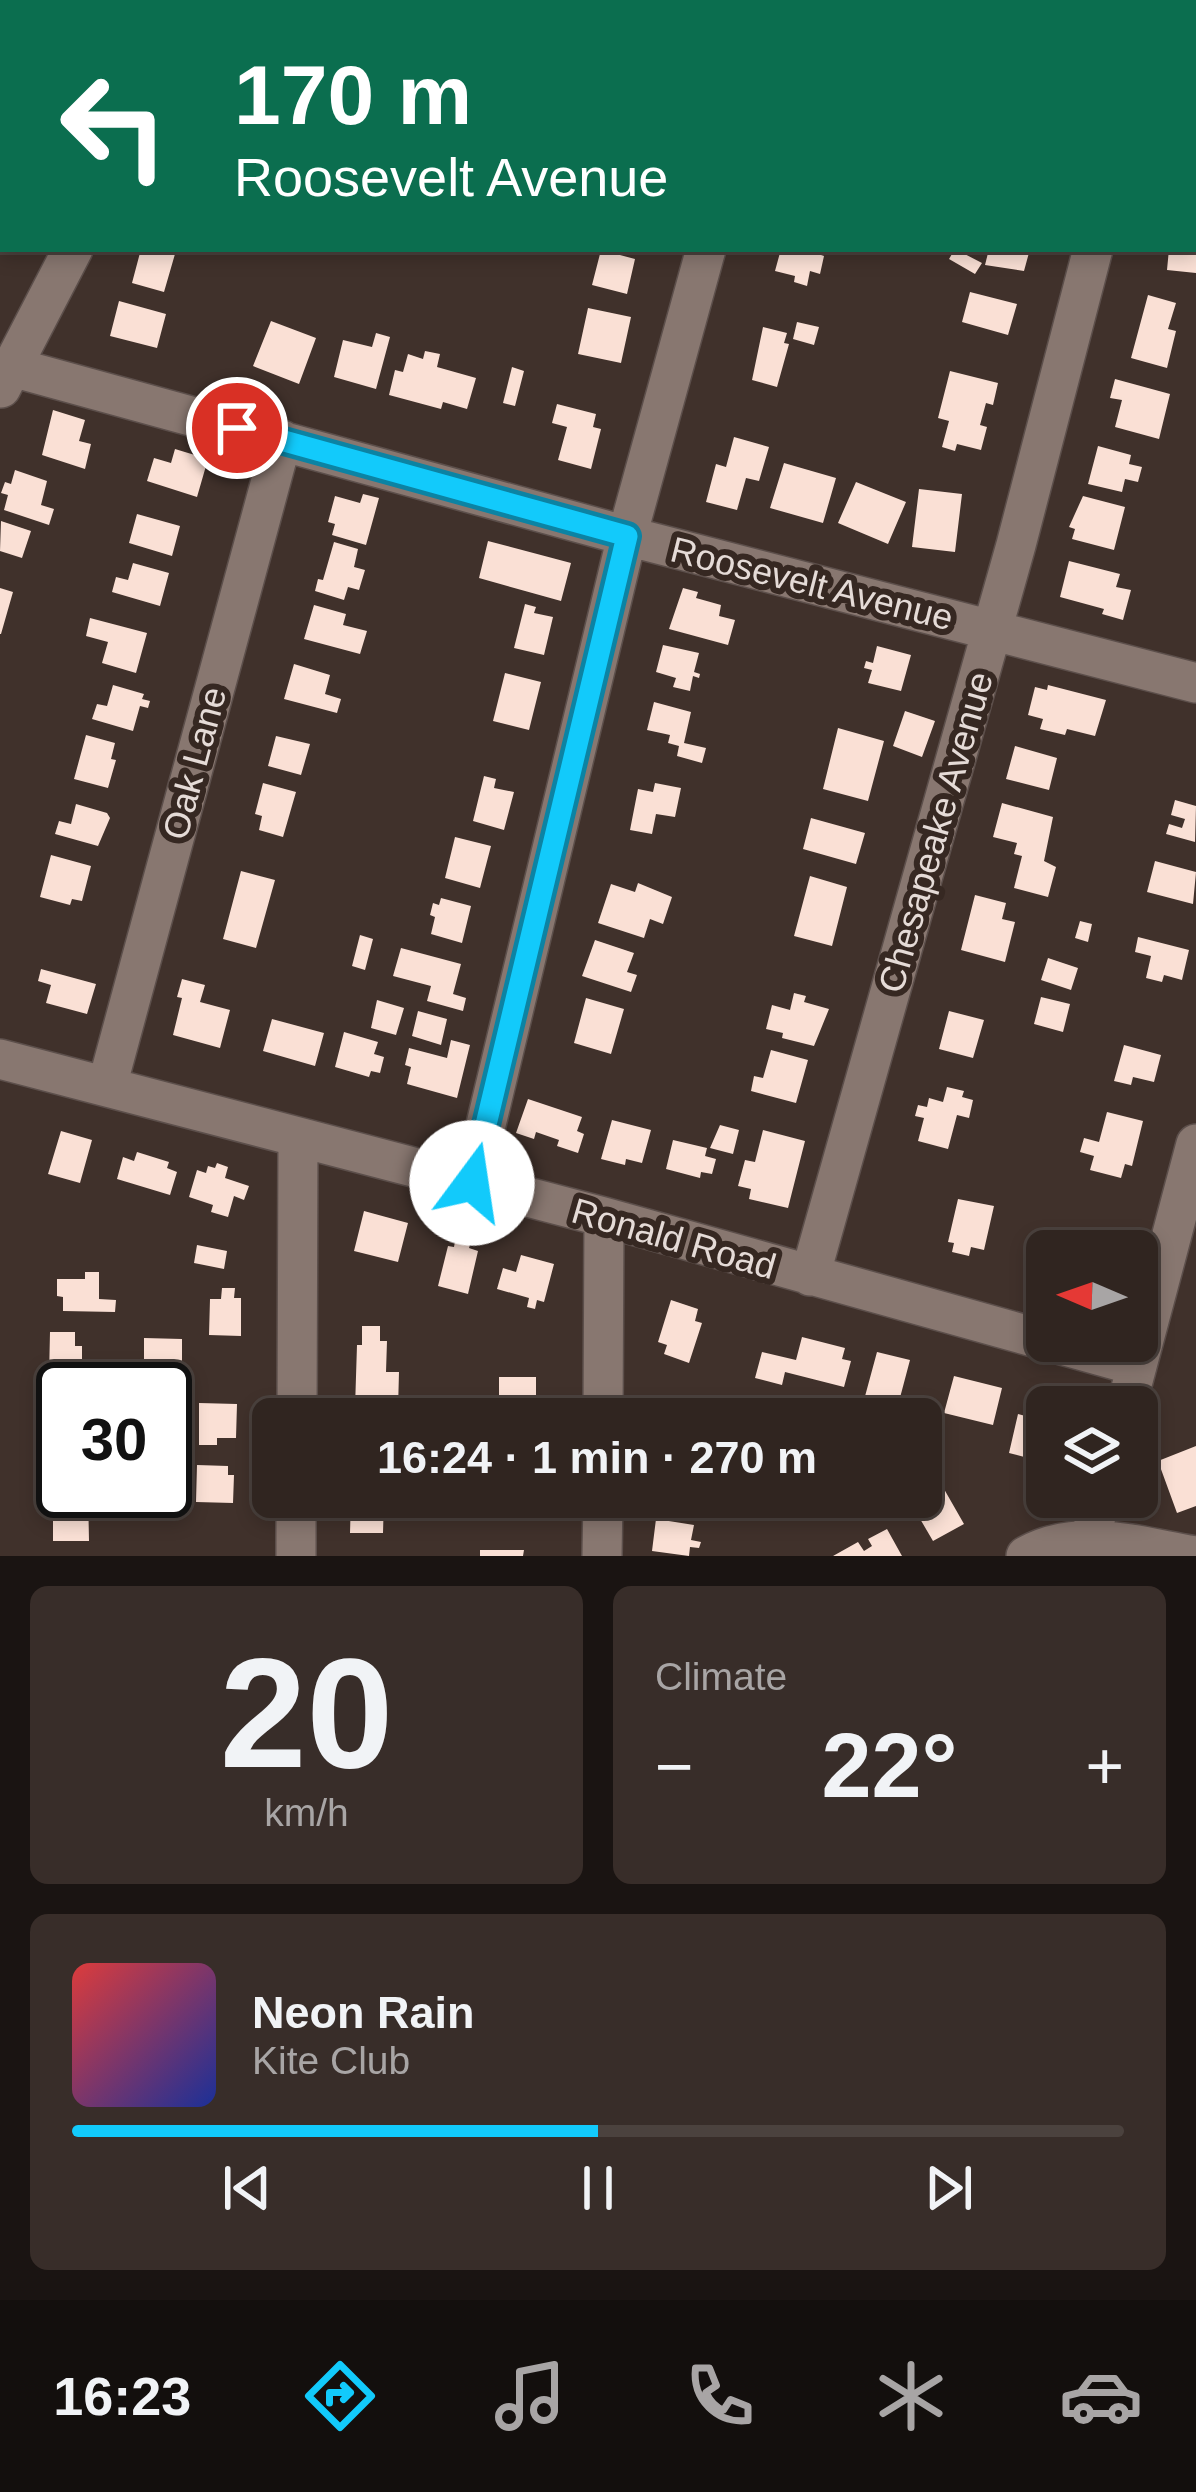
<!DOCTYPE html>
<meta charset="utf-8">
<style>
body{margin:0;font-family:Arial,sans-serif;background:#382d29;color:#f1f3f6;height:100vh;display:flex;flex-direction:column;font-size:45px;white-space:nowrap}
*{box-sizing:border-box;margin:0}
p{font-size:39px;color:#a8a5a5}
.icon{flex:none;width:66px;height:66px;fill:none;stroke:currentColor;stroke-width:2;stroke-linecap:round;stroke-linejoin:round}
.map{position:relative;height:1556px;overflow:hidden}
.side{display:flex;flex-direction:column;gap:30px;padding:30px;background:#1a1412;flex:1}
.side>*{flex:none}
.banner{position:absolute;left:0px;top:0px;width:1197px;height:252px;box-shadow:0 6px 18px #0003,0 0 0 3px #4b423e;background:#0b6e4f;color:#fff;overflow:hidden}
.needle{width:78px;rotate:272deg}
.controls{position:absolute;left:1026px;top:1230px;display:grid;gap:24px}
.controls a{display:grid;place-items:center;width:132px;height:132px;border-radius:18px;background:#302520;box-shadow:0 6px 18px #0003,0 0 0 3px #4b423e;font-size:60px}
.speed{position:absolute;left:36px;top:1362px;display:flex;gap:24px;font-size:60px;font-weight:700;text-align:center}
.speed>*{display:grid;place-content:center;width:156px;height:156px;border-radius:50%;background:#302520;box-shadow:0 6px 18px #0003,0 0 0 3px #4b423e;line-height:1}
.speed .limit{border:6px solid #111;border-radius:18px;background:#fff;color:#111}
.pin{position:absolute;display:grid;place-items:center;width:102px;height:102px;color:#fff;margin:-51px;border:6px solid #fff;border-radius:50%;box-shadow:0 3px 12px #0007}
.me{position:absolute;width:132px;margin:-66px;rotate:14deg;stroke-linejoin:round;filter:drop-shadow(0 0 9px #0008)}
.turn{display:flex;align-items:center;gap:42px;height:252px;padding:0 36px;font-size:54px}
.turn .icon{width:156px;height:156px;stroke-width:2.5}
.turn b{display:block;font-size:84px;line-height:102px}
.big{font-size:90px;font-weight:700;line-height:1.1}
.side .widget{flex:1;display:flex;flex-direction:column;justify-content:center;gap:18px;min-width:0;padding:0 42px;border-radius:18px;background:#382d29}
.side .dial{align-items:center;gap:0}
.dial b{font-size:156px;line-height:1}
.song{display:flex;align-items:center;gap:36px}
.cover{width:144px;height:144px;border-radius:18px;background:linear-gradient(135deg,hsl(0 70% 55%),hsl(230 70% 35%))}
.played{height:12px;border-radius:6px;background:linear-gradient(90deg,#12cafb 50%,#4b423e 50%)}
.keys{display:flex;justify-content:space-around;direction:ltr}
.heat{display:flex;justify-content:space-between;align-items:center;font-size:66px;direction:ltr}
.side .tiles{flex:1;display:grid;gap:30px;grid-template-columns:1fr 1fr}
.widget:last-child{grid-column:span 2}
.trip{position:absolute;left:252px;top:1398px;width:690px;height:120px;border-radius:18px;background:#302520;box-shadow:0 6px 18px #0003,0 0 0 3px #4b423e;font-weight:700;line-height:120px;text-align:center}
.tab-bar{display:flex;height:192px;justify-content:space-around;align-items:center;background:#130f0d;color:#a8a5a5}
.tab-bar .icon{width:84px;height:84px}
.tab-bar .on{color:#12cafb}
.tab-bar b{font-size:54px;color:#f1f3f6}
.map>svg:first-child{display:block}
</style>
<div class="map">
<svg width="1196" height="1556" viewBox="0 0 1196 1556">
<rect width="100%" height="100%" fill="#40312b"/>
<!-- building -->
<path fill="#fae0d5" d="M141 249 175 254 164 292 132 283Z
M781 249H816L815 253 824 256 820 274 810 271 807 286 794 282 795 276 775 271Z
M955 249 982 263 975 274 949 259Z
M989 249H1030L1024 271 985 265Z
M1169 249H1196V273L1167 270Z
M601 250 635 259 627 294 592 285Z
M970 292 1017 304 1008 335 962 322Z
M1148 295 1176 303 1168 329 1176 331 1167 368 1131 358Z
M119 301 166 314 157 348 110 336Z
M588 308 631 317 621 363 578 354Z
M271 321 316 338 299 384 253 366Z
M797 322 819 327 814 345 793 339Z
M763 327 787 333 784 343 789 344 777 387 752 380Z
M376 333 390 337 376 389 334 377 343 340 372 347Z
M425 351 440 354 437 367 476 378 467 409 443 402 441 409 389 395 395 370 403 372 408 354 423 359Z
M512 367 524 371 515 406 503 403Z
M950 371 998 383 993 405 986 403 980 425 987 427 981 450 957 444 955 451 942 447 949 421 938 418Z
M1115 379 1170 394 1159 439 1115 427 1122 400 1110 398Z
M557 404 596 414 593 427 601 429 591 469 558 460 567 427 552 423Z
M53 410 85 420 79 441 91 444 85 469 42 455Z
M734 437 769 447 759 481 746 478 737 510 706 502 716 464 726 467Z
M1098 446 1131 455 1129 464 1142 467 1138 482 1125 479 1122 492 1088 484Z
M175 449 208 459 197 497 147 481 154 458 171 463Z
M784 463 836 478 823 523 770 508Z
M15 470 47 481 41 505 54 509 49 525 4 510 8 495 1 493 5 482 11 484Z
M856 482 906 502 888 544 838 523Z
M919 489 962 494 955 552 912 547Z
M363 494 379 498 366 545 332 535 335 524 328 522 335 496 360 503Z
M1083 496 1125 507 1114 550 1072 539 1075 529 1069 527Z
M137 514 180 526 172 556 129 543Z
M1 521 31 531 22 558 0 551Z
M488 541 571 563 561 601 479 578Z
M334 542 358 549 354 567 365 570 359 590 348 587 344 600 315 591 318 579 323 580Z
M1069 561 1120 574 1116 587 1131 590 1123 620 1102 614 1104 609 1060 597Z
M133 563 169 573 160 606 112 592 116 577 128 580Z
M0 588 13 592 1 634H0Z
M683 588 698 592 696 598 721 605 719 616 735 620 728 645 669 629Z
M525 604 536 607 534 613 553 617 544 655 514 648Z
M314 605 346 614 343 625 367 631 360 654 304 639Z
M90 618 147 633 136 673 102 663 108 642 86 636Z
M663 645 699 653 694 672 700 674 699 678 693 676 690 691 673 687 676 678 656 672Z
M877 646 911 655 901 691 868 683 872 670 864 668 866 661 873 663Z
M294 664 330 675 325 694 341 699 337 713 284 699Z
M505 673 541 682 529 730 493 721Z
M113 685 144 694 142 699 150 701 148 708 140 706 133 731 92 719 97 704 107 706Z
M1048 685 1106 700 1095 736 1067 729 1065 735 1040 729 1043 719 1028 715 1035 687 1047 690Z
M654 702 691 712 684 743 706 748 702 763 677 756 679 746 668 743 670 735 647 730Z
M905 711 935 721 922 757 893 746Z
M838 728 884 741 868 801 823 789Z
M86 735 115 743 111 759 116 760 108 788 74 779Z
M276 736 310 744 301 775 268 766Z
M1015 746 1057 758 1049 790 1006 779Z
M484 776 496 779 494 788 514 792 504 830 473 821Z
M263 783 296 792 283 837 259 830 262 816 255 814Z
M655 783 681 788 675 817 656 814 652 834 630 830 638 789 653 792Z
M1175 800 1196 806 1195 842 1166 834 1169 824 1182 828 1185 819 1171 815Z
M1002 803 1053 817 1044 861 1056 867 1048 897 1014 888 1022 856 1014 854 1017 843 993 837Z
M76 804 107 813 110 818 98 846 55 834 59 821 71 824Z
M811 818 865 833 856 864 803 849Z
M455 837 491 846 480 888 445 878Z
M51 855 91 866 82 901 72 899 70 905 40 897Z
M1155 861 1196 872 1193 904 1147 892Z
M241 871 275 880 256 948 223 939Z
M810 876 847 887 832 946 794 936Z
M638 883 672 897 663 924 650 919 644 938 598 923 611 884 635 892Z
M975 895 1006 903 1002 919 1015 922 1005 962 961 950Z
M441 898 471 906 462 943 431 934 435 917 430 915 433 903 439 905Z
M1080 921 1092 924 1088 942 1075 938Z
M360 935 373 939 365 970 352 966Z
M1138 937 1189 950 1182 980 1164 975 1162 982 1146 978 1151 956 1135 952Z
M595 940 634 953 627 972 637 975 631 992 582 976Z
M401 948 461 964 453 994 466 998 463 1011 427 1001 431 986 393 976Z
M1048 958 1078 968 1071 990 1041 980Z
M41 969 96 984 87 1014 46 1003 51 985 38 981Z
M182 979 205 985 200 1002 230 1010 220 1048 173 1035 182 998 177 997Z
M794 993 806 996 804 1002 829 1009 814 1046 782 1038 783 1033 766 1029 772 1005 790 1010Z
M1041 997 1070 1004 1063 1032 1034 1024Z
M586 998 624 1009 611 1054 574 1043Z
M377 1000 404 1008 396 1035 371 1028Z
M418 1011 447 1019 441 1045 412 1036Z
M949 1011 984 1020 973 1058 939 1049Z
M272 1019 324 1033 315 1066 263 1051Z
M344 1032 378 1042 374 1054 384 1057 380 1073 371 1071 369 1077 335 1067Z
M451 1040 470 1045 457 1098 407 1084 411 1067 405 1065 409 1048 447 1058Z
M1124 1045 1161 1055 1154 1082 1133 1077 1131 1085 1114 1081Z
M771 1050 808 1060 796 1103 751 1091 754 1076 763 1078Z
M947 1087 964 1091 962 1097 973 1100 969 1118 957 1115 948 1149 918 1141 924 1118 915 1116 918 1105 927 1107 929 1098 943 1102Z
M528 1099 582 1117 577 1131 584 1134 578 1153 557 1146 559 1140 536 1132 534 1139 516 1133Z
M1107 1112 1143 1121 1132 1166 1125 1164 1121 1178 1090 1170 1094 1156 1080 1152 1084 1138 1099 1142Z
M612 1120 651 1130 642 1163 626 1159 625 1165 601 1159Z
M720 1125 739 1130 733 1154 710 1148Z
M763 1130 805 1141 788 1208 749 1199 751 1189 738 1186 745 1160 755 1162Z
M61 1131 92 1140 80 1183 48 1174Z
M673 1140 707 1148 705 1156 716 1159 712 1174 701 1172 700 1178 666 1169Z
M137 1152 169 1162 167 1168 177 1172 170 1195 117 1179 123 1157 134 1161Z
M217 1163 228 1167 225 1178 249 1186 244 1200 234 1196 228 1217 211 1212 213 1205 189 1197 197 1170 206 1173 208 1166 215 1168Z
M958 1199 994 1206 984 1250 971 1247 969 1256 952 1252 954 1243 948 1242Z
M364 1211 408 1223 398 1262 354 1251Z
M456 1236 471 1240 469 1248 478 1251 468 1294 438 1286 448 1246 454 1247Z
M1050 1237 1078 1243 1077 1251H1047Z
M197 1245 227 1251 224 1269 194 1263Z
M521 1255 554 1264 544 1302 537 1300 535 1309 527 1307 529 1298 497 1289 503 1268 516 1272Z
M85 1272H99V1299L116 1300 115 1312 63 1311V1297L57 1296V1279H85Z
M222 1288H235L234 1298H241V1336L209 1335 210 1299H221Z
M671 1300 698 1309 695 1321 702 1323 689 1363 664 1354 667 1345 658 1342Z
M362 1326H380V1341H387L386 1372H399L398 1409 355 1408 357 1345H362Z
M50 1332H75V1346H82V1378L49 1377Z
M802 1337 845 1348 842 1359 851 1361 844 1387 785 1372 782 1385 755 1378 762 1352 796 1360Z
M144 1338 182 1339V1367H144Z
M877 1352 910 1360 897 1409 864 1400Z
M954 1376 1002 1388 993 1425 944 1413Z
M499 1377H536V1410H499Z
M1043 1397 1075 1407H1047V1439L1034 1436 1028 1458 1009 1453 1018 1414 1033 1418Z
M199 1403 237 1404 236 1438H217V1445H199Z
M48 1409H63V1465L46 1464Z
M1196 1446V1506L1177 1513 1158 1461Z
M165 1460H172L177 1495 144 1497V1491H165Z
M197 1465 228 1466V1475H234L233 1503 196 1502Z
M940 1482 964 1524 933 1541 909 1500 921 1497V1493Z
M53 1486H63V1491H88L89 1541H53Z
M351 1497H384L383 1533H350Z
M507 1497H534V1511H507Z
M656 1519 694 1525 691 1540 701 1542 699 1548 690 1547 689 1556 652 1551Z
M887 1529 902 1556H833L858 1542 864 1551 872 1546 868 1539Z
M480 1550H524L523 1556H480Z"/>
<g fill="none" stroke-linecap="round" stroke-linejoin="round">
<defs>
<path id="minor" d="M208 3 210 0
M773 3 774 0
M1158 3 1159 0
M12 367 627 536 1196 683
M1 388 73 249
M0 1059 604 1217 1137 1366
M107 1086 282 440
M472 1183 627 536 706 249
M810 1276 1016 545 1093 249
M1126 1407 1196 1144
M297 1419 298 1140
M603 1419 604 1217
M1090 1539 1101 1497
M296 1556V1497
M602 1556 603 1497
M1026 1556C1079 1526 1140 1547 1196 1556"/>
</defs>
<!-- minor casing -->
<use href="#minor" stroke="#5c4f4b" stroke-width="42"/>
<!-- minor -->
<use href="#minor" stroke="#887770" stroke-width="39"/>
</g>
<g fill="none" stroke-linecap="round" stroke-linejoin="round">
<defs>
<path id="route" d="M237 428 627 536 472 1183"/>
</defs>
<!-- route casing -->
<use href="#route" stroke="#0c83a3" stroke-width="30"/>
<!-- route -->
<use href="#route" stroke="#12cafb" stroke-width="21"/>
</g>
<g text-anchor="middle" stroke-width="12" stroke-linejoin="round" paint-order="stroke">
<!-- street labels -->
<g font-size="36" fill="#e5dbd7" stroke="#362822">
<text transform="translate(812 583) rotate(14)" y="13">Roosevelt Avenue</text>
<text transform="translate(194 763) rotate(-75)" y="13">Oak Lane</text>
<text transform="translate(935 832) rotate(-74)" y="13">Chesapeake Avenue</text>
<text transform="translate(674 1238) rotate(16)" y="13">Ronald Road</text>
</g>
</g>
</svg>
<div class="controls">
<a><svg class="needle" viewBox="-14 -14 28 28"><path d="M0-13l5 13h-10z" fill="#e53935"/><path d="M0 13l5-13h-10z" fill="#a8a5a5"/></svg></a>
<a><svg class="icon" aria-label="layers" viewBox="0 0 24 24"><path d="M12 4l9 5-9 5-9-5zM3 14l9 5 9-5"/></svg></a>
</div>
<div class="speed"><div class="limit">30</div></div>
<div class="pin" style="left:237px;top:428px;background:#d93025"><svg class="icon" aria-label="arrive" viewBox="0 0 24 24"><path d="M6 21V4h12l-3 4 3 4H6"/></svg></div>
<svg class="me" style="left:472px;top:1183px" viewBox="-20 -20 40 40"><circle r="19" fill="#fff"/><path d="M0-13L10 11 0 6-10 11z" fill="#12cafb"/></svg>
<div class="trip">16:24 · 1 min · 270 m</div>
<div class="banner">
<div class="turn"><svg class="icon" aria-label="left" viewBox="0 0 24 24"><path d="M17 20v-9H6M10 6l-5 5 5 5"/></svg><div><b>170 m</b>Roosevelt Avenue</div></div>
</div>
</div>
<section class="side">
<div class="tiles">
<div class="widget dial"><b>20</b><p>km/h</p></div>
<div class="widget"><p>Climate</p>
<div class="heat"><a>−</a><b class="big">22°</b><a>+</a></div>
</div>
<div class="widget">
<div class="song"><i class="cover"></i><div><b>Neon Rain</b><p>Kite Club</p></div></div>
<div class="played"></div>
<div class="keys"><svg class="icon" aria-label="previous" viewBox="0 0 24 24"><path d="M18 5L8 12l10 7zM5 5v14"/></svg><svg class="icon" aria-label="pause" viewBox="0 0 24 24"><path d="M8 5v14M16 5v14"/></svg><svg class="icon" aria-label="next" viewBox="0 0 24 24"><path d="M6 5l10 7-10 7zM19 5v14"/></svg></div>
</div>
</div>
</section>
<nav class="tab-bar">
<b>16:23</b>
<svg class="icon on" aria-label="directions" viewBox="0 0 24 24"><path d="M12 3l9 9-9 9-9-9zM9 14v-3h6M13 9l2 2-2 2"/></svg>
<svg class="icon" aria-label="music" viewBox="0 0 24 24"><path d="M9 18V5l10-2v13"/><circle cx="6" cy="18" r="3"/><circle cx="16" cy="16" r="3"/></svg>
<svg class="icon" aria-label="phone" viewBox="0 0 24 24"><path d="M5 4h4l2 5-3 2q2 4 5 5l2-3 5 2v4C11 20 4 13 5 4z"/></svg>
<svg class="icon" aria-label="climate" viewBox="0 0 24 24"><path d="M12 3v18M4 7l16 10M4 17L20 7"/></svg>
<svg class="icon" aria-label="car" viewBox="0 0 24 24"><path d="M5 17H2v-5l4-1 3-4h7l3 4 3 1v5h-3M9 17h6M6 11h13"/><circle cx="7" cy="17" r="2"/><circle cx="17" cy="17" r="2"/></svg>
</nav>
